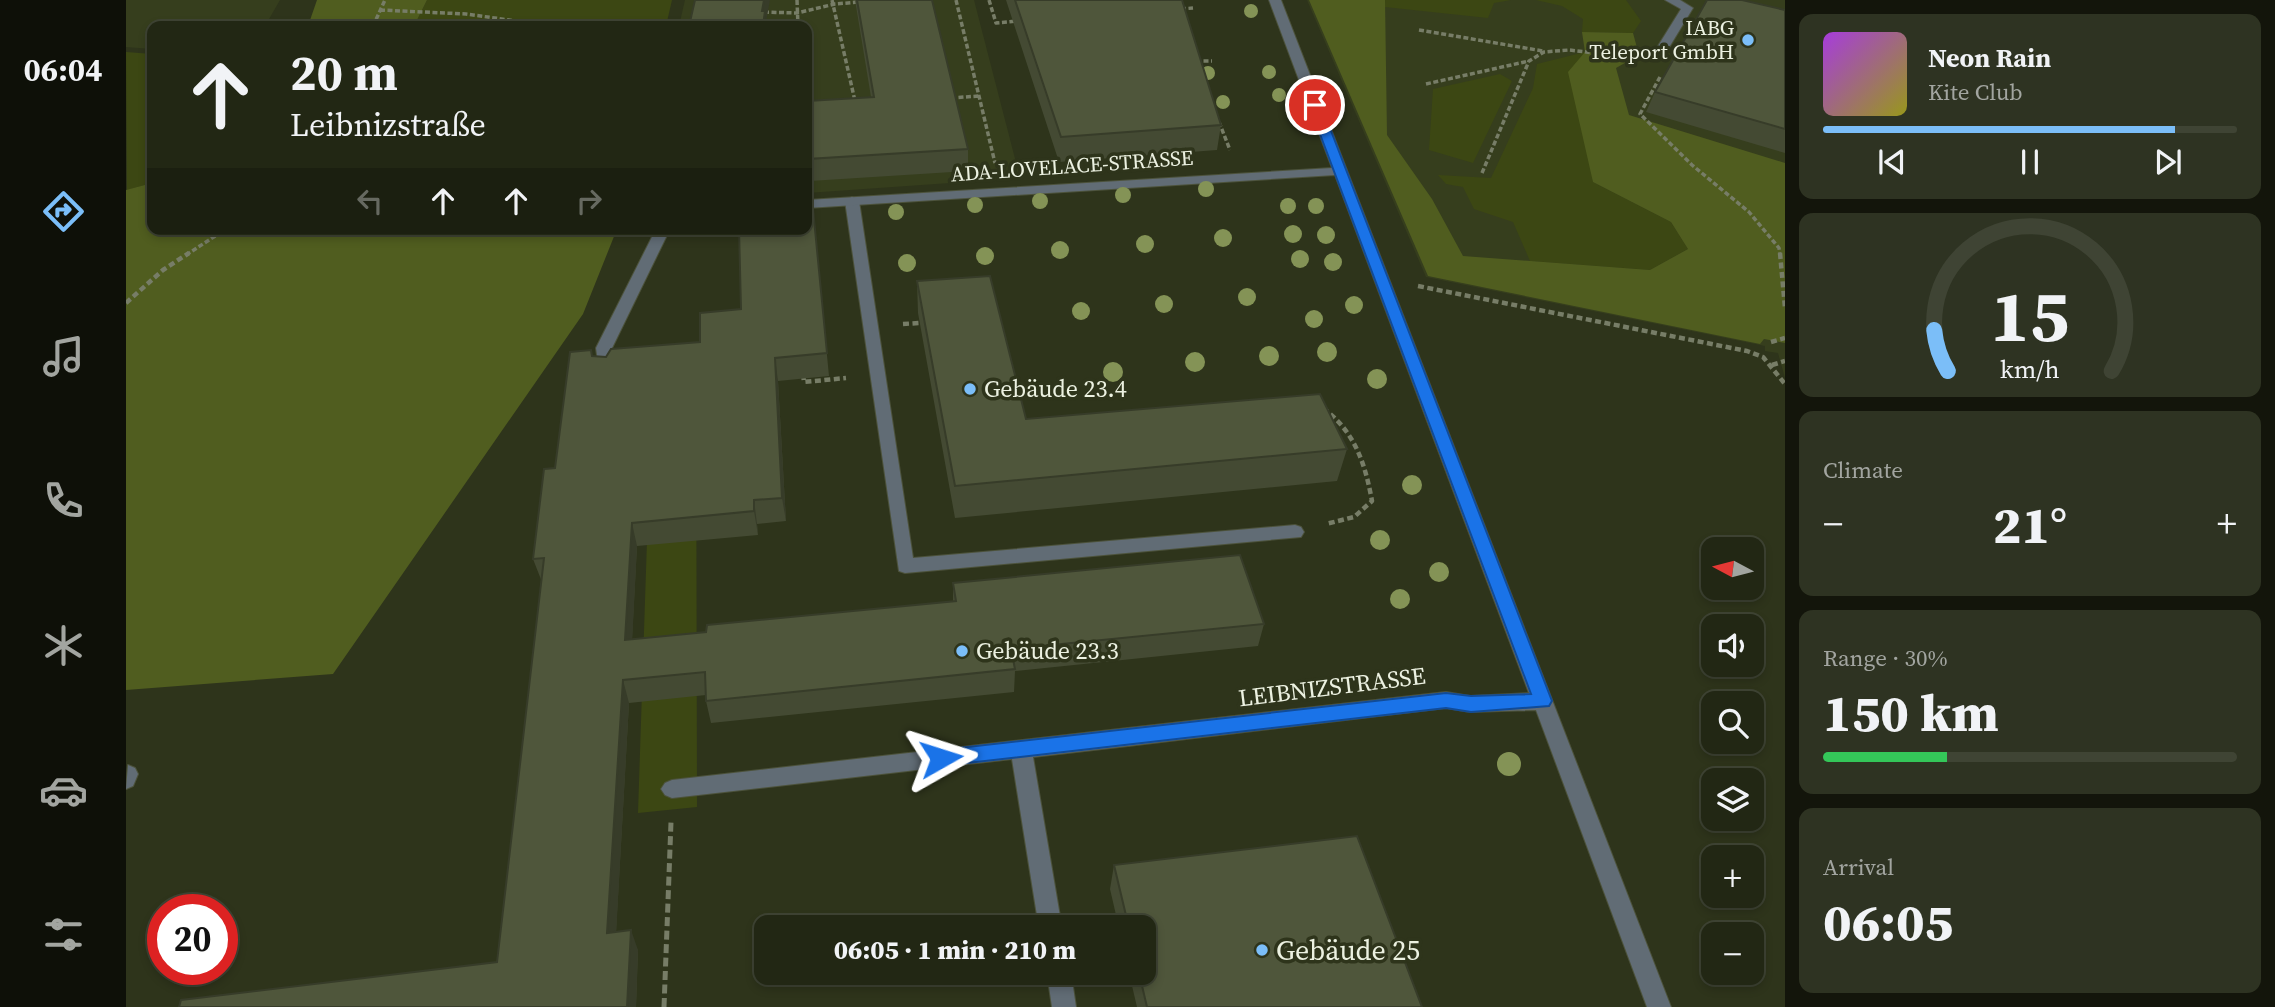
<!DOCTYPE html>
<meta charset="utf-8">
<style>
body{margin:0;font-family:"Source Serif 4",serif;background:#2e3322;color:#f1f3f6;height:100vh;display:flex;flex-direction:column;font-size:26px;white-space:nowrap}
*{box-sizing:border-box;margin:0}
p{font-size:23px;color:#a2a5a0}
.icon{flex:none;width:38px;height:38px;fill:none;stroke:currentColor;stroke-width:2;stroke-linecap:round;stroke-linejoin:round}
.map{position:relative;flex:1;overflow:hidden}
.drawer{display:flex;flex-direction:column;gap:14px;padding:14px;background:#13150b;width:490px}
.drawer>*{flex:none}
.hud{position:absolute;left:21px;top:21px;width:665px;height:214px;border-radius:14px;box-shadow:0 4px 10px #0003,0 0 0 2px #3f4434;background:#222714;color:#f1f3f6;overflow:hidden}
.needle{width:46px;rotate:277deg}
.fabs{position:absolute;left:1575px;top:537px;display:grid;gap:14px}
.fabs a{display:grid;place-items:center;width:63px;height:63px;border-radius:14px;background:#222714;box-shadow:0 4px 10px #0003,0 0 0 2px #3f4434;font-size:35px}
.speed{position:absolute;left:21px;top:894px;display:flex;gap:14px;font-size:35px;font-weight:700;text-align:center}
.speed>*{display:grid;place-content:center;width:91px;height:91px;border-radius:50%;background:#222714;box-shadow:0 4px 10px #0003,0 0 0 2px #3f4434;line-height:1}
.speed .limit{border:10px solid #d22;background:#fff;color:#111}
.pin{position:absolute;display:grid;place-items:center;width:60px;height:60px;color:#fff;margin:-30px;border:4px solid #fff;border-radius:50%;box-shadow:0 2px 7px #0007}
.me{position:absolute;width:77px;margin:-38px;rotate:84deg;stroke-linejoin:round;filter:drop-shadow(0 0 5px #0008)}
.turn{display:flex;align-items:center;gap:24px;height:147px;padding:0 28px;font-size:32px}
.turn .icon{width:91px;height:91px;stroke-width:2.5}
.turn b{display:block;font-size:49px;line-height:60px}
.lanes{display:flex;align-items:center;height:66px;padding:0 28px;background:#0003;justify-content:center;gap:35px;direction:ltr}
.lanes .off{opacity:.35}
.big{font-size:52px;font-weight:800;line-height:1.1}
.drawer .card{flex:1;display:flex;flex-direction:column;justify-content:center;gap:10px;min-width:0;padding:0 24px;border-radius:14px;background:#2e3322}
.drawer .dial{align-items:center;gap:0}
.dial svg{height:182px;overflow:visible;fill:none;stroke:#3f4434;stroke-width:7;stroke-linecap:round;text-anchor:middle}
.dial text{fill:#f1f3f6;stroke:none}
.song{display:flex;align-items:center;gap:21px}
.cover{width:84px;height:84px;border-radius:10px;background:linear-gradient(135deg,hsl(280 70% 55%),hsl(60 70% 35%))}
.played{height:7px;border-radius:4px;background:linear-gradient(90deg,#7bbef8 85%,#3f4434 85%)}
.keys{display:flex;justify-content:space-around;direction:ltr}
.heat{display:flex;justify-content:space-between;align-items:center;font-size:38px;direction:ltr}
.charge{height:10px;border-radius:5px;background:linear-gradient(90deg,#34c759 30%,#3f4434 0)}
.trip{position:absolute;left:628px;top:915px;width:402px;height:70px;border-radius:14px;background:#222714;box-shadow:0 4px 10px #0003,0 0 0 2px #3f4434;font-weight:800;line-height:70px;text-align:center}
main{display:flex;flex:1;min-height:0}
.tab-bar{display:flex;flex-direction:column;width:126px;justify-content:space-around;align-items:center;background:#0e1008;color:#a2a5a0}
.tab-bar .icon{width:49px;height:49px}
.tab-bar .active{color:#7bbef8}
.tab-bar b{font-size:32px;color:#f1f3f6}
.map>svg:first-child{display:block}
</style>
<main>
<nav class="tab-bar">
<b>06:04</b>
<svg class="icon active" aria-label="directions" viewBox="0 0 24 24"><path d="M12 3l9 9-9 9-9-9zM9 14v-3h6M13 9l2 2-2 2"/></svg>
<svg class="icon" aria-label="music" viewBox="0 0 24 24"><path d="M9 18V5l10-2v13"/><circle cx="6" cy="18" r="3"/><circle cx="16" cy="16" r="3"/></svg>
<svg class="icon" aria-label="phone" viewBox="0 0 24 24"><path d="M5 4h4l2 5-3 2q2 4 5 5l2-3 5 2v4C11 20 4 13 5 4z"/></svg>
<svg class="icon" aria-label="climate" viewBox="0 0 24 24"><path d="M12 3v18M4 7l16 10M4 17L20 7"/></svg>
<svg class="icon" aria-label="car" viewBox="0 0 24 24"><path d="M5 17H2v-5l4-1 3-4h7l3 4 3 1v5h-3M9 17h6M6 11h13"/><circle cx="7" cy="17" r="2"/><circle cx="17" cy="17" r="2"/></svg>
<svg class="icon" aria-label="filters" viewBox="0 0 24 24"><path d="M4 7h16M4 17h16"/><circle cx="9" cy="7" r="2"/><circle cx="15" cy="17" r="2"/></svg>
</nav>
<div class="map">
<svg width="1659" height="1007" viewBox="0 0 1659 1007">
<rect width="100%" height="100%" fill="#2e341b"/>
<!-- built -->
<path fill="#363e1d" d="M0 0H154L139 26H26V49L0 47Z
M559 0H848L894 178 681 193V26H553Z
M1181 0H1659V378L1652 353 1639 351V346L1300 277Z"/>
<!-- green -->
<path fill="#3c4713" d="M301 0H546L540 26H288Z
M1259 0H1385L1368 3 1362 18 1259 7Z
M1410 0H1500L1515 21 1507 33 1456 32 1457 19 1436 6Z
M0 52 26 54V183L1 190Z
M1459 52 1467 182 1545 222 1562 249 1524 270 1404 261 1387 222 1348 209 1337 187 1320 184 1312 175 1365 178 1407 88 1411 64Z
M1374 74 1386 81 1347 163 1303 150 1307 89Z
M570 355 571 807 512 813 527 359Z"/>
<!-- forest -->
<path fill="#505d1f" d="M191 0H301L288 26H182Z
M1183 0H1259L1261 135 1306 199 1337 256 1524 270 1562 249 1545 222 1467 182 1442 72 1459 52 1456 32 1507 33 1513 55 1490 68 1503 115 1659 163V343L1638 339 1634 344 1302 276Z
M26 183V229H491L457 314 207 674 0 690V190Z"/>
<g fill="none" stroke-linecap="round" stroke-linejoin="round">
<defs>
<path id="service" d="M1539 0H1554L1567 8 1539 54 1533 58 1527 54 1555 9Z
M726 197 733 201 787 558 1169 525 1175 527 1178 532 1175 537 779 573 773 571 719 201Z
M530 229H544L486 348 488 373 486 377H474L470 348Z
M1002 728 1009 731 1012 737 1009 743 1002 746 907 757 936 928H913L886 759 546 798 539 795 535 789 539 783 546 780Z
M2 765 9 768 12 774 7 786 0 789Z
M921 973H945L950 1007H926Z"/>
<path id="minor" d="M1143 0H1155L1545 1007H1521L1410 710 1344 712 1320 708 1002 746 995 743 992 737 995 731 1002 728 1320 692 1344 696 1403 693 1209 175 681 208V200L1206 168Z"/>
</defs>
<!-- service casing -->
<use href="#service" stroke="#4c523b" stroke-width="2"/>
<!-- minor casing -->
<use href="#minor" stroke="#4c523b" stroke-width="2"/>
<!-- path-far2 -->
<path stroke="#777d67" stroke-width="3.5" stroke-dasharray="5 2.5" stroke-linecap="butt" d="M671 0 672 26
M706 0 729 101
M830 0 869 163
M863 0 870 23 891 21
M1055 9 1067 8
M254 10 340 14 426 26
M638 12 671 13 709 4 733 2
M247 26 259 0
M1293 30 1417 51
M1070 61H1086
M1534 77 1514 114 1566 165 1623 212 1653 248 1654 255
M1300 84 1403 61
M825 98 853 96
M1093 122 1104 150
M1356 173 1403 61 1418 52 1443 50 1504 57
M60 255 100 229"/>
<!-- path-far1 -->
<path stroke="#777d67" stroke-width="4.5" stroke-dasharray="6 3.5" stroke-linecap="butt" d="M1654 253 1659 308
M1292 286 1621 351 1637 357 1659 384
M0 303 37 270 63 253
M777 324 793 323
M1645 342 1659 338
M1646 365 1659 361
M677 374 678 382 720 378
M1197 408C1229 432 1239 463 1246 501L1228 517 1200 524"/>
<!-- path -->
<path stroke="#777d67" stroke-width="5" stroke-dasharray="9 4.5" stroke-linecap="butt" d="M538 1007 545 822"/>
<!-- service -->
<use href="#service" fill="#616c75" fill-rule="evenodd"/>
<!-- minor -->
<use href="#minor" fill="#616c75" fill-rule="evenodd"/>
</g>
<!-- trees -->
<g fill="#849356">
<circle cx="1125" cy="11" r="7"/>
<circle cx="1143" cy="72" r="7"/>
<circle cx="1082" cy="73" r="7"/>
<circle cx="1153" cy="95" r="7"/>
<circle cx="1097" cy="102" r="7"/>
<circle cx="1080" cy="189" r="8"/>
<circle cx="997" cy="195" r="8"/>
<circle cx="914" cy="201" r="8"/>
<circle cx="849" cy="205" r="8"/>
<circle cx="1162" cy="206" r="8"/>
<circle cx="1190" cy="206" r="8"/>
<circle cx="770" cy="212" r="8"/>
<circle cx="1167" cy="234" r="9"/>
<circle cx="1200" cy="235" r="9"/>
<circle cx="1097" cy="238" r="9"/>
<circle cx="1019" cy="244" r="9"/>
<circle cx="934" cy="250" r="9"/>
<circle cx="859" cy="256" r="9"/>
<circle cx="1174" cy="259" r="9"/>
<circle cx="1207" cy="262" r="9"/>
<circle cx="781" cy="263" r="9"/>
<circle cx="1121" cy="297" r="9"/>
<circle cx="1038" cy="304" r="9"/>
<circle cx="1228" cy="305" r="9"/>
<circle cx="955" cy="311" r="9"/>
<circle cx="1188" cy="319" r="9"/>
<circle cx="1201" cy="352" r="10"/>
<circle cx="1143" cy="356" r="10"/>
<circle cx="1069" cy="362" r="10"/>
<circle cx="987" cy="372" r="10"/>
<circle cx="1251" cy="379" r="10"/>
<circle cx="1286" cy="485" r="10"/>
<circle cx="1254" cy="540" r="10"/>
<circle cx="1313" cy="572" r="10"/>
<circle cx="1274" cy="599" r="10"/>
<circle cx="1383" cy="764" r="12"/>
</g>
<!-- wall -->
<path fill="#444a33" d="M729 0H806L842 149V171L684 181 703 376 652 381 660 521 631 524 632 535 511 546 506 639 580 632 827 601V583L1138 624 1132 646 889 671 888 692 585 723 580 701V695L503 703 490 932 512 950 510 1007H53L371 962 416 582 407 559 429 468 466 356 480 357 574 342 615 309 681 101 745 97Z
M880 0H1056L1095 125 1091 150 933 162Z
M1659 10V153L1520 112 1529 92Z
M791 281 900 419 1221 449 1211 481 829 518 792 313Z
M988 865 1296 1007H1011L1003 973H1018V928H993L984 889Z"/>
<!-- shaded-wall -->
<path fill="#373c29" d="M638 0H644L640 22 641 26H637L636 11Z
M681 175H683L685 197 681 198Z
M649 358 652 381 660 521 656 498Z
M628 500 631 524 632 535 628 511Z
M506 523 511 546 505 663 499 640Z
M497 680 503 703 489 953 481 933Z
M505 930 512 950 510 1007H501Z"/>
<!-- building -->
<path fill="#4f563b" stroke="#373c29" stroke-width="2" d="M569 0H638L636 11H639L637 26H563Z
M731 0H806L842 149 682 159 683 175H681V101L748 97Z
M889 0H1056L1095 125 935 137Z
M1581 0H1616L1659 10V129L1529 92Z
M681 187 685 188 701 353 649 358 656 498 628 500V511L506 523 499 640 580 632 581 625 830 601 827 583 1114 555 1138 624 885 649 889 669 580 701 579 672 497 680 481 933 505 930 501 1007H53L55 1000 371 962 418 558 407 559 418 469 429 468 444 352 465 350 466 356 480 357 485 349 574 342V313L615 309 613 229H681Z
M864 276 900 419 1194 394 1221 449 829 486 791 281Z
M1231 836 1296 1007H1021L1013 973H1018V928H1003L988 865Z"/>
<!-- route -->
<path fill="#1a73e8" stroke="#114b97" stroke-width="2" d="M1189 101 1195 105 1426 701 1423 706 1345 712 1320 708 815 766 808 764 805 758 808 753 815 750 1320 693 1345 696 1405 694 1183 105Z"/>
<!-- markers -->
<g fill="#7bbef8" stroke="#2e341b" stroke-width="2.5">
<circle cx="1622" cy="40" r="7"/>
<circle cx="844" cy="389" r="7"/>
<circle cx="836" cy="651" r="7"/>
<circle cx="1136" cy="950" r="7"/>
</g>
<g text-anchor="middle" stroke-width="7" stroke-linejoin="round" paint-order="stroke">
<!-- far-poi labels -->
<g font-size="21" fill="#ecf1e1" stroke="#2e341b" text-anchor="end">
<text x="1608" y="35">IABG<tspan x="1608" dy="24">Teleport GmbH</tspan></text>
</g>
<!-- far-street labels -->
<g font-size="21" fill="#ecf1e1" stroke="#2e341b">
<text transform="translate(946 166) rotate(-4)" y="7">ADA-LOVELACE-STRASSE</text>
</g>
<!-- poi labels -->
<g font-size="24" fill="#ecf1e1" stroke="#2e341b" text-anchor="start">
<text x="858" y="397">Gebäude 23.4</text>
<text x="850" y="659">Gebäude 23.3</text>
</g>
<!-- street labels -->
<g font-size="24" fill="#ecf1e1" stroke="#2e341b">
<text transform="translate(1206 687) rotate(-7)" y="8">LEIBNIZSTRASSE</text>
</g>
<!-- near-poi labels -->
<g font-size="28" fill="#ecf1e1" stroke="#2e341b" text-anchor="start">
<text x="1150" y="960">Gebäude 25</text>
</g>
</g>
</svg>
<div class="fabs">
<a><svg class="needle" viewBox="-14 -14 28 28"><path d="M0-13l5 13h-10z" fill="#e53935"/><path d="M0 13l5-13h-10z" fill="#a2a5a0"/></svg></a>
<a><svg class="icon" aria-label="sound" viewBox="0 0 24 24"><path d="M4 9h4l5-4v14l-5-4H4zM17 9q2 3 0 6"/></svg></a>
<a><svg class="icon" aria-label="search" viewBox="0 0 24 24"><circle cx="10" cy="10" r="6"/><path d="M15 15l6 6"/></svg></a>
<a><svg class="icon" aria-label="layers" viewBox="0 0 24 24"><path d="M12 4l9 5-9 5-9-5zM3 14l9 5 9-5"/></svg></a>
<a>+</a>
<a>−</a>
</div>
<div class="speed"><div class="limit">20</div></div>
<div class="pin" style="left:1189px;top:105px;background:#d93025"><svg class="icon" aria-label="arrive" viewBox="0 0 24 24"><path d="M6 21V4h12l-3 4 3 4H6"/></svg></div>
<svg class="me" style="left:815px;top:758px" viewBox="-20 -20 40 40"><path d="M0-17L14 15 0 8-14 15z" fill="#1a73e8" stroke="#fff" stroke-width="4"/></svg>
<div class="trip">06:05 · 1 min · 210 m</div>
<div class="hud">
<div class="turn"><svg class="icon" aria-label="ahead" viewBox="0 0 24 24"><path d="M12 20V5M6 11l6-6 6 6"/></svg><div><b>20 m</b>Leibnizstraße</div></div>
<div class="lanes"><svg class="icon off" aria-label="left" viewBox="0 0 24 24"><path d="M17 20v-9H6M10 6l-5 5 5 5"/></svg><svg class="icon" aria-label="ahead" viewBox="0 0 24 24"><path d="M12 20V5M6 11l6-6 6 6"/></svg><svg class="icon" aria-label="ahead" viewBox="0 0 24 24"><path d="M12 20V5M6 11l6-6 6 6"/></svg><svg class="icon off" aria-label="right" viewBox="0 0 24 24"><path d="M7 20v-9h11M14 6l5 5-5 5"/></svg></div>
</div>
</div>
<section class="drawer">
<div class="card">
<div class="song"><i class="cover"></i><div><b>Neon Rain</b><p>Kite Club</p></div></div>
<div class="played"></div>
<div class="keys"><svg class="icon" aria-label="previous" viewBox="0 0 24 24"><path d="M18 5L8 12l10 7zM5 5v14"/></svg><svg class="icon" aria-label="pause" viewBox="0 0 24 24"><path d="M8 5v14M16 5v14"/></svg><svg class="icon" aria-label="next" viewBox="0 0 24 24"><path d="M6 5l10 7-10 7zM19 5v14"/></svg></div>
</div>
<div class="card dial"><svg viewBox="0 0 100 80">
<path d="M14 69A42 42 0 1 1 86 69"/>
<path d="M14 69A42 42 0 0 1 8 51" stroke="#7bbef8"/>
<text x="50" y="56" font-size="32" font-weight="700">15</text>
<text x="50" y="72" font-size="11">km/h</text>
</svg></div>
<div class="card"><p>Climate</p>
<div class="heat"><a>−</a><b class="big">21°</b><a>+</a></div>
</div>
<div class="card"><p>Range · 30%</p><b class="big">150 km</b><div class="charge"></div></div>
<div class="card"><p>Arrival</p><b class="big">06:05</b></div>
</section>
</main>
